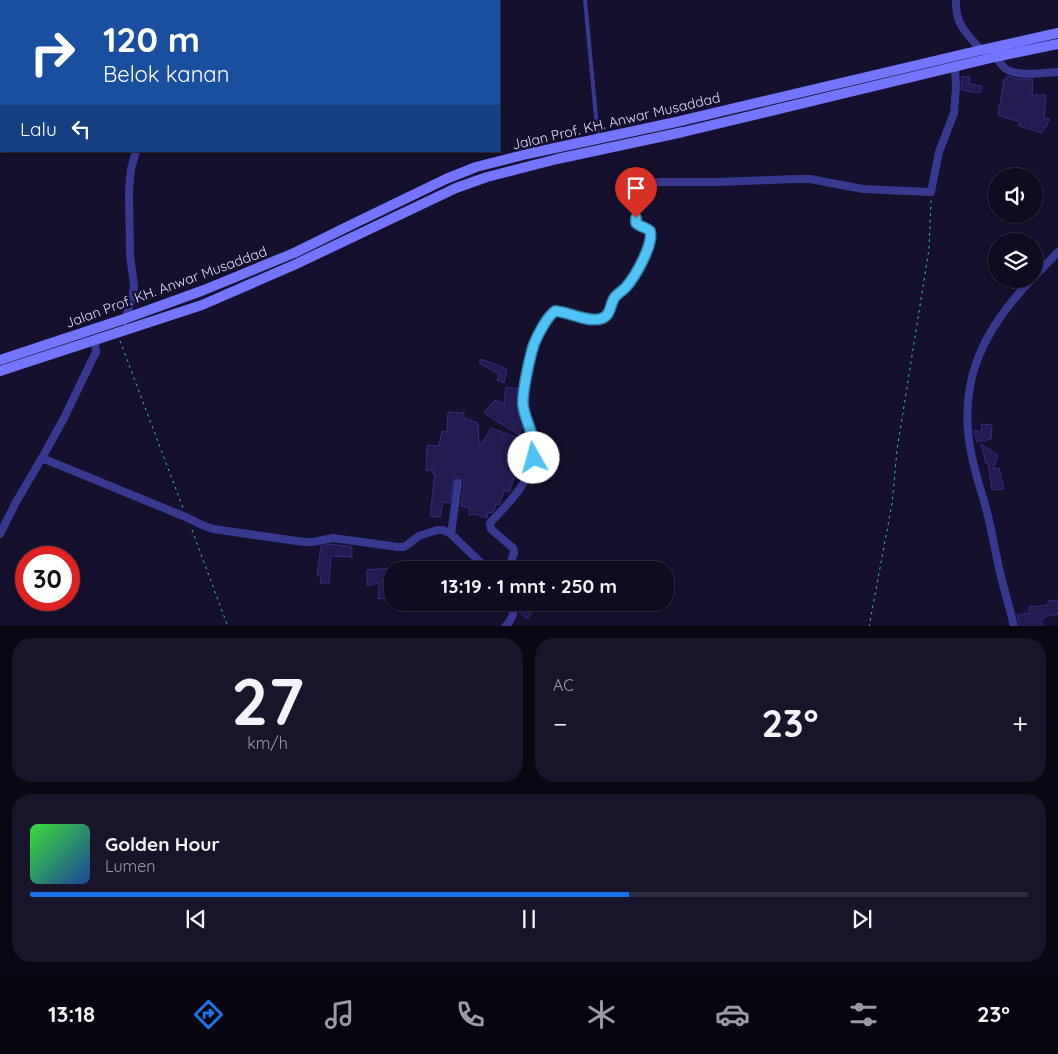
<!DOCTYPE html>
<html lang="id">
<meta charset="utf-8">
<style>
body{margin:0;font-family:Quicksand,sans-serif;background:#18152a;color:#f1f3f6;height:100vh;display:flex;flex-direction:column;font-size:19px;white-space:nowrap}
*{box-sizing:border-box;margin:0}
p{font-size:16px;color:#9b9ba5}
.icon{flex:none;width:28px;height:28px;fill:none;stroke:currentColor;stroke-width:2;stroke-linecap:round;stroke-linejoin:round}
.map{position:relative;height:626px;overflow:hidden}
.side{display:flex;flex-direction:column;gap:12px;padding:12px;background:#080713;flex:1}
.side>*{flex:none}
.hud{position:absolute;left:0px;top:0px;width:500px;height:152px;box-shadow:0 1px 4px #0004,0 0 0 1px #2f2c40;background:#1a4fa0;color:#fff;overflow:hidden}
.tools{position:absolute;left:988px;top:168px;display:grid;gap:10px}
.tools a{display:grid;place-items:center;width:55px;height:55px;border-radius:50%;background:#0f0c22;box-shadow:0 1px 4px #0004,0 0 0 1px #2f2c40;font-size:25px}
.speed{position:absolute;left:15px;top:546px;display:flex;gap:10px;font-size:25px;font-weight:700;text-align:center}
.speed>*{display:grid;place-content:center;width:65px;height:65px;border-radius:50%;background:#0f0c22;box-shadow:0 1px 4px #0004,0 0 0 1px #2f2c40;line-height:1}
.speed .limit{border:8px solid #d22;background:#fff;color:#111}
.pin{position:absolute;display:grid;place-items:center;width:42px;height:42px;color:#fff;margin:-51px -21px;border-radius:50% 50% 50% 0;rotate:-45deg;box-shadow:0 0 5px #0007}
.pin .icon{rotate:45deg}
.me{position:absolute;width:55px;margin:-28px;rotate:353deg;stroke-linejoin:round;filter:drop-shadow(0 0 4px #0008)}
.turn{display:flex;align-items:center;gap:18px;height:105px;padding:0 20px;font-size:22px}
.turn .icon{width:65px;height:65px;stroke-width:2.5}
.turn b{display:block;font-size:35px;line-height:42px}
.then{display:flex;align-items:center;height:48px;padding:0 20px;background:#0003;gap:10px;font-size:19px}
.big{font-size:38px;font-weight:700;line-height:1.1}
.side .tile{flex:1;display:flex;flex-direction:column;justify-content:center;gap:8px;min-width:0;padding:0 18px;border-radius:20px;background:#18152a}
.side .dial{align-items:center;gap:0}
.dial b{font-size:65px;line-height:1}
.song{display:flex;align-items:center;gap:15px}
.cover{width:60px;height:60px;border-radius:8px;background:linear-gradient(135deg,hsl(120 70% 55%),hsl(220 70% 35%))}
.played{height:5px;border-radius:2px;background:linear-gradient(90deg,#1a73e8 60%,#2f2c40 60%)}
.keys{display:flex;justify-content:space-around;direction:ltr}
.heat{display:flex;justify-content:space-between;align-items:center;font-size:28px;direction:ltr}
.side .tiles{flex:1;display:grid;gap:12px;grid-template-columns:1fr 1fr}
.tile:last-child{grid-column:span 2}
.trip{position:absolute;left:384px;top:561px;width:290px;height:50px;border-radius:20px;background:#0f0c22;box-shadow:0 1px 4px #0004,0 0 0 1px #2f2c40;font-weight:700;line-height:50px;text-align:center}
.dock{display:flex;height:80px;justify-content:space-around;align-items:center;background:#06050e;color:#9b9ba5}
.dock .icon{width:35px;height:35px}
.dock .active{color:#1a73e8}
.dock b{font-size:22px;color:#f1f3f6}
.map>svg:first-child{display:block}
</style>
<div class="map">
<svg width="1058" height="627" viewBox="0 0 1058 627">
<rect width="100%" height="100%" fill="#14102d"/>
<!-- building -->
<path fill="#231a4f" stroke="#382b7d" d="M962 76 970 77 969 84 982 86 980 93 961 90Z
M1007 76 1016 79H1033L1032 95H1046L1044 118 1050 119 1042 133 1019 126 1020 122 998 115 999 105H1000L1004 79H1007Z
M481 359 507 369 504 383 497 380 499 374 479 363Z
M506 387 519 389 518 409 524 426 523 429 522 428 519 435 484 413 495 400 504 404Z
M448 412 464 413V418L478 423 479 448 491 428 518 438 516 444 530 449V452L523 468H525L520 475 516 473 509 492 505 489 499 505 496 504 494 510 492 513 488 512 487 518 475 514 469 515 470 508 461 506 464 483 462 479 458 477 454 479 453 482 450 503 443 502 440 517 430 516 435 474 432 473 434 471 426 470 427 445 439 446 442 431 447 432Z
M981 424 992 425 991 439 977 442 974 431H982Z
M981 444 998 455 993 469 999 468 1004 489 992 490 988 463H986Z
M331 544 352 547V557L331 556 329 583H320L321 576 317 575 321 546Z
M390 568 389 580 391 597 378 599 379 583 367 586V570Z
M1058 600V614L1044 617 1045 618 1041 619 1044 627H1020L1017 615 1030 613 1029 607 1048 605V601Z
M520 602H536L528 619 519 612Z"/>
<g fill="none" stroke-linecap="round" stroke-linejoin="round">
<!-- path -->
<path stroke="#28c6b8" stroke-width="1" stroke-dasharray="2.5 4" stroke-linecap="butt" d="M120 341 183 508
M192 530 228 627
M869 627 892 504 897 450 929 249 931 200"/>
<!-- lane -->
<path stroke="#38388f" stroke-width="4" d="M585 0 598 138"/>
<!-- street -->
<path stroke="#38388f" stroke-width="8" d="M956 0C955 24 966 33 981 50
M168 1V0
M995 57C999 61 1002 66 1006 69 1018 77 1044 73 1058 72
M1034 277 1058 252
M124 321 132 300 134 286 130 255 129 190 131 169 136 151
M42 458 63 420 94 356 96 353 95 340
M0 534 16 502 42 458 188 518 202 525 213 529 304 542H313L333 538 398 547H404L407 545 419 536 437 530H443L451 534 479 561 492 570
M451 534 458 483
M508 570 514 553 513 548 491 529 490 523C508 504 529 483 535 456 538 443 527 422 524 408 521 397 530 355 534 343 538 334 547 317 555 311 568 312 590 324 603 318 611 314 610 305 614 298 617 294 622 291 625 288 632 281 654 243 651 233 649 227 641 227 636 223L638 194 641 185 657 182H717L795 179H810L863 189 931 192 939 152 954 113 956 87 955 67
M505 627C513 618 514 614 514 602
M1014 627C1010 607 1003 587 999 568 995 550 992 533 988 516 983 496 976 477 972 457 956 384 982 331 1032 279"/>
<!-- secondary -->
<path stroke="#7374ff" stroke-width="10" d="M0 360 124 319 204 290 294 253 357 222 446 179 476 167 527 154 676 122 981 50 1058 33
M0 371 202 305 294 265 456 188 487 177 557 159 683 132 995 57 1058 44"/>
</g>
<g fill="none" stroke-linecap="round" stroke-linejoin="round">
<defs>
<path id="route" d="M534 458C538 440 525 422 523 405 522 392 530 356 534 344 538 334 547 317 555 311 569 312 585 322 600 319 612 316 609 305 615 297 618 293 623 291 626 287 635 277 654 244 650 231 646 227 640 227 636 223V218"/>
</defs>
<!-- route casing -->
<use href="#route" stroke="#337fa1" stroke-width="12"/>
<!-- route -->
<use href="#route" stroke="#4fc3f7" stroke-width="9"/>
</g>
<g text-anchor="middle" stroke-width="5" stroke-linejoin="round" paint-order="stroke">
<!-- street labels -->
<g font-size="14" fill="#dedcff" stroke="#14102d">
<text transform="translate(616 121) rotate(-13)" y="5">Jalan Prof. KH. Anwar Musaddad</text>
<text transform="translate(166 287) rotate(-20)" y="5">Jalan Prof. KH. Anwar Musaddad</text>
</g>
</g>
</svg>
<div class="tools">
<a><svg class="icon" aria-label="sound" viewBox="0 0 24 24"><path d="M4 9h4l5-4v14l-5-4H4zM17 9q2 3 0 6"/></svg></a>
<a><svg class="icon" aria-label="layers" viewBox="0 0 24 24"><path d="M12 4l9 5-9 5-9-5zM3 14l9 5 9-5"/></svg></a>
</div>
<div class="speed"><div class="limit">30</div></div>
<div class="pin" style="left:636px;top:218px;background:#d93025"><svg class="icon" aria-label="arrive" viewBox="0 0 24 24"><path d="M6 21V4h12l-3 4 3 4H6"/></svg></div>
<svg class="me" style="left:534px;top:458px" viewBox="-20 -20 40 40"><circle r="19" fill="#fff"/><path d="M0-13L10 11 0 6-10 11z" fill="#4fc3f7"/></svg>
<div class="trip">13:19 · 1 mnt · 250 m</div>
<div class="hud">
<div class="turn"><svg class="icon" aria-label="right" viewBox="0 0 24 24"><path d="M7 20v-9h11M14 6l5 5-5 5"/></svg><div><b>120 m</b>Belok kanan</div></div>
<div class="then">Lalu<svg class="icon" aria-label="left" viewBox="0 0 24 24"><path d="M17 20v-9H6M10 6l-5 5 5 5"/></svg></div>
</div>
</div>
<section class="side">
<div class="tiles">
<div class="tile dial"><b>27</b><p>km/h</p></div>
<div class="tile"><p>AC</p>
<div class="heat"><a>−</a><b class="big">23°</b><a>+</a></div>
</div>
<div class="tile">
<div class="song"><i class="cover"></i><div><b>Golden Hour</b><p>Lumen</p></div></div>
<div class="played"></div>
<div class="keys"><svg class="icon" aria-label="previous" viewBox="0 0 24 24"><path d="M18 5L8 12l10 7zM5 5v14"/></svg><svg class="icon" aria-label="pause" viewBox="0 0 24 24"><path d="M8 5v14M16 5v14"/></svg><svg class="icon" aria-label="next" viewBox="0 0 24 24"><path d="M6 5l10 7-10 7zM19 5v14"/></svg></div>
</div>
</div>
</section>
<nav class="dock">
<b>13:18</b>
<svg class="icon active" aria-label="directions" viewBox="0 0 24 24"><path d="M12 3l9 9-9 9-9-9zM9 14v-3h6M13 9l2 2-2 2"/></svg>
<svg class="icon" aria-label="music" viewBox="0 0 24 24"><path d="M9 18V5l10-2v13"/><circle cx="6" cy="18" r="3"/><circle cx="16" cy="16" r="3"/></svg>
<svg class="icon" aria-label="phone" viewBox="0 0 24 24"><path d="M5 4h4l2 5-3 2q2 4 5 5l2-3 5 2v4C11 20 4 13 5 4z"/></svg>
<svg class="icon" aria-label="climate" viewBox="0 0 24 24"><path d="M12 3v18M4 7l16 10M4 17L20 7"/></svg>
<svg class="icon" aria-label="car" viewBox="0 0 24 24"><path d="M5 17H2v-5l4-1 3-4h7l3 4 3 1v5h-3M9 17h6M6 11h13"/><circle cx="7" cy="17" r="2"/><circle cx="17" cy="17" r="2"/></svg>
<svg class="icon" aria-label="filters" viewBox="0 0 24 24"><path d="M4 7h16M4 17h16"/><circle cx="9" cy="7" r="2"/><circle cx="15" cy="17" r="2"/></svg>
<b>23°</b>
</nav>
